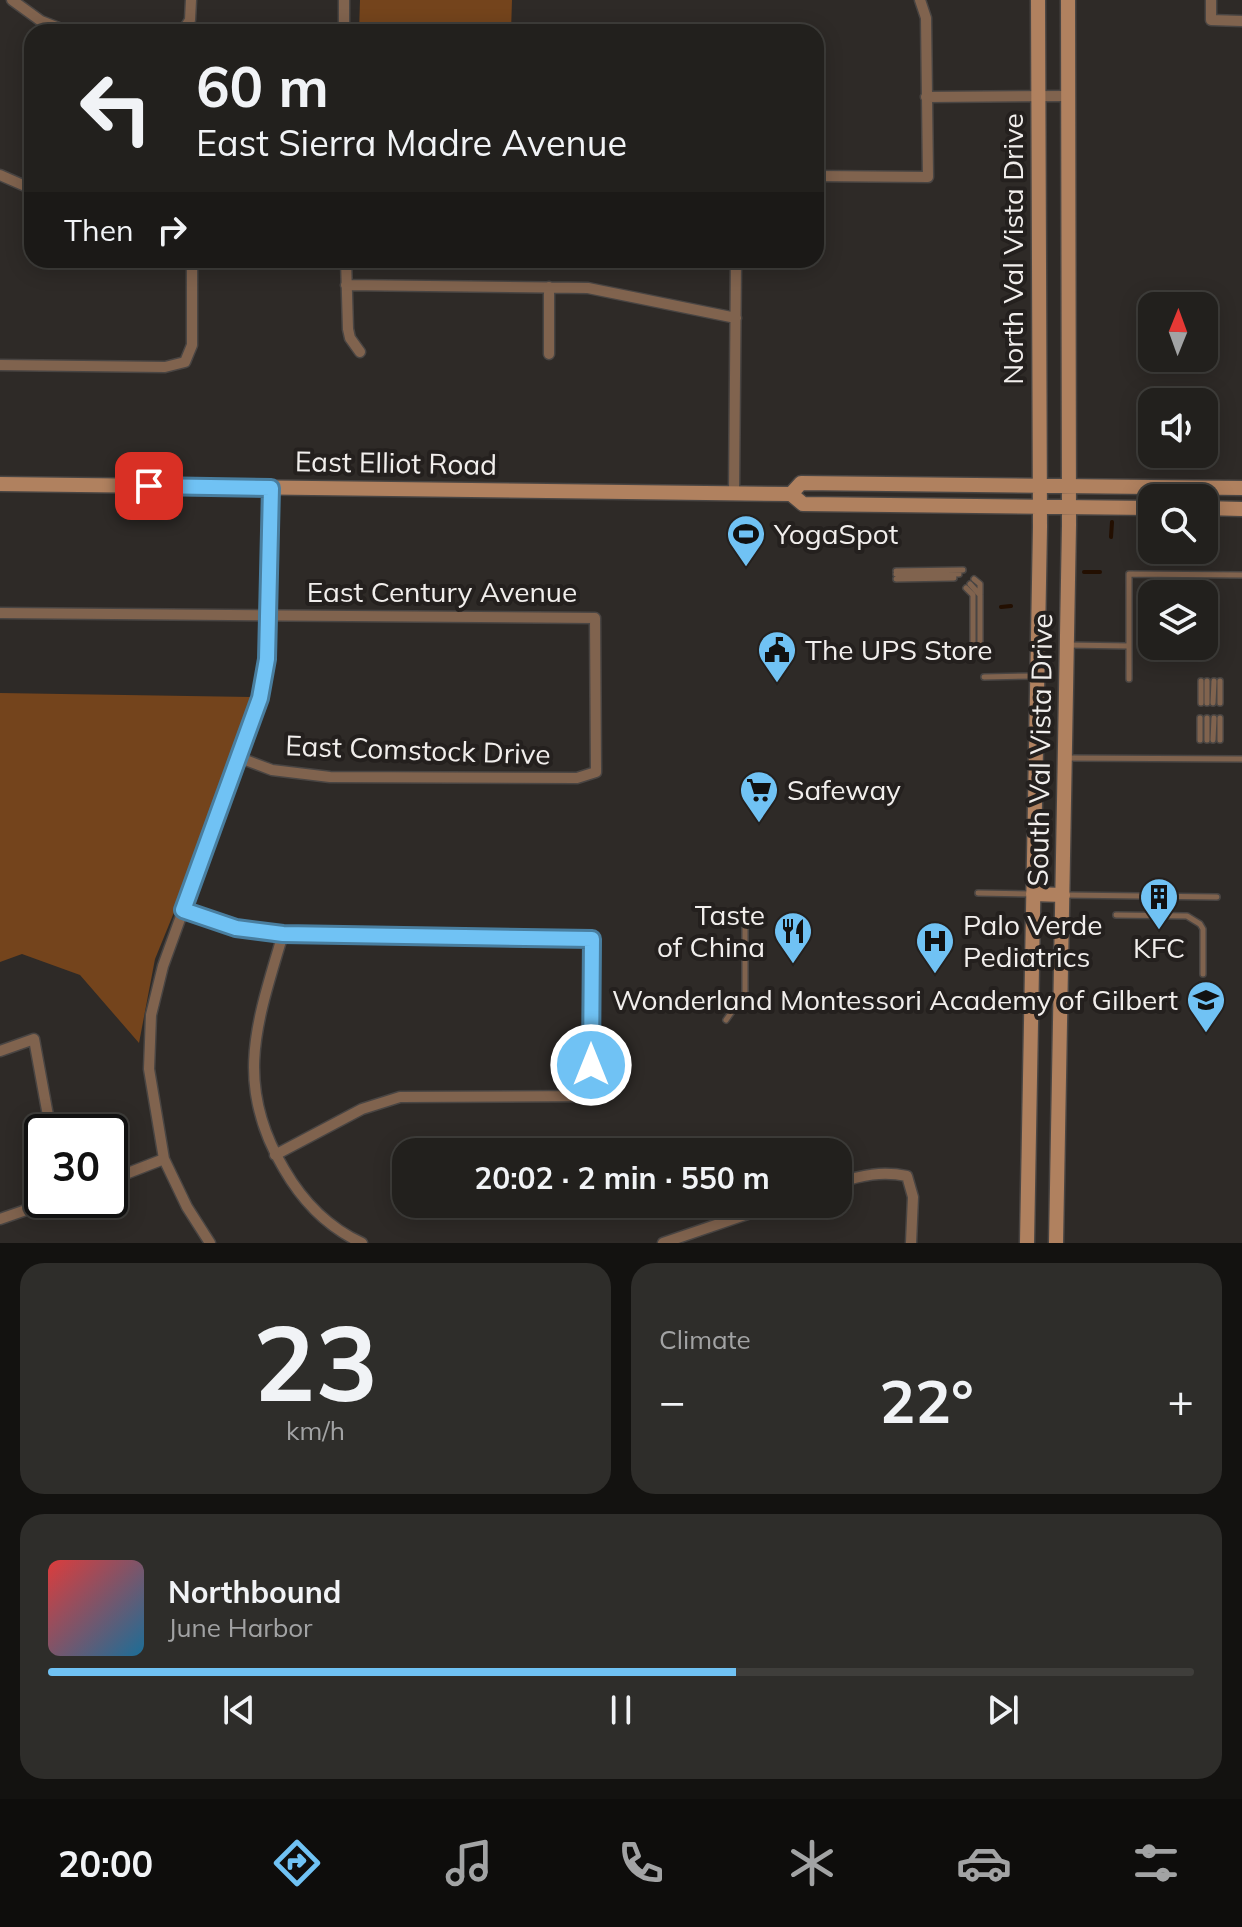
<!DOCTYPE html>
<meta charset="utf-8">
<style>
body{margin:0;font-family:Mulish,sans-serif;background:#2e2d2a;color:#f1f3f6;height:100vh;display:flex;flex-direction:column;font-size:30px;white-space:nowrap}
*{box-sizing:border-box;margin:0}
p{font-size:26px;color:#a2a3a4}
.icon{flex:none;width:44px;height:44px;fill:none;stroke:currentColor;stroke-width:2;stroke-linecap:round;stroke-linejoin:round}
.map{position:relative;height:1243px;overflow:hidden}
.side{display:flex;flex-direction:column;gap:20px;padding:20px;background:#131210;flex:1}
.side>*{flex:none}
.banner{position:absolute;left:24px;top:24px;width:800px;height:244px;border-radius:24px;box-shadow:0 4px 20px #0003,0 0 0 2px #3f3e3b;background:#22201d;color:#f1f3f6;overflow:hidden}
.needle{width:52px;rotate:1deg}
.controls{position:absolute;left:1138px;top:292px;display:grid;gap:16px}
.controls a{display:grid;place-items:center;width:80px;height:80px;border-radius:16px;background:#22201d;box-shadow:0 4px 20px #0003,0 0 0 2px #3f3e3b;font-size:40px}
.speed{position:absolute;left:24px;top:1114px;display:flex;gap:16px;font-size:40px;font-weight:700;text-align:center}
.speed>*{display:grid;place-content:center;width:104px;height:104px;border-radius:50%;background:#22201d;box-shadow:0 4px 20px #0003,0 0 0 2px #3f3e3b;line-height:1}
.speed .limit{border:4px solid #111;border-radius:12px;background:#fff;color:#111}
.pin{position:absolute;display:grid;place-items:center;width:68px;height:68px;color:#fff;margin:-34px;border-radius:16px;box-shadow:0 4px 12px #0006}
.me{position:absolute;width:88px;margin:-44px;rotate:0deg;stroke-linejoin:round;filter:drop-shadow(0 0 6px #0008)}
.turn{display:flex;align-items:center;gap:28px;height:168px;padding:0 40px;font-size:36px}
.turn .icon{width:104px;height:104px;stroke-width:2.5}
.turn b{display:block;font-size:56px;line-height:68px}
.then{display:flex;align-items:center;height:76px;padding:0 40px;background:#0003;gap:16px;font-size:30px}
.big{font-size:60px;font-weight:700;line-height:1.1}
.side .widget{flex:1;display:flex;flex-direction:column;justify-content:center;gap:12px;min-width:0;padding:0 28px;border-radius:24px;background:#2e2d2a}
.side .dial{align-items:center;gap:0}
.dial b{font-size:104px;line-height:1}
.song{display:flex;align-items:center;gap:24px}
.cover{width:96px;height:96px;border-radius:12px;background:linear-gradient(135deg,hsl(0 70% 55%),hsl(200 70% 35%))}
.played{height:8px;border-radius:4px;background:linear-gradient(90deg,#70c2f4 60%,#3f3e3b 60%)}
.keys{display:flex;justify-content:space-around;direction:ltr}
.heat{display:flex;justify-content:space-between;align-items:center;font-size:44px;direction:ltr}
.side .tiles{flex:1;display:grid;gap:20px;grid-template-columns:1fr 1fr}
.widget:last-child{grid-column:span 2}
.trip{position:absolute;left:392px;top:1138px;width:460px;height:80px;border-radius:24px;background:#22201d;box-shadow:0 4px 20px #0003,0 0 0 2px #3f3e3b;font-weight:700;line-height:80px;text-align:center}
.menu{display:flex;height:128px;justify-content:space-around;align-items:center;background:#0e0d0c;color:#a2a3a4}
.menu .icon{width:56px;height:56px}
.menu .active{color:#70c2f4}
.menu b{font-size:36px;color:#f1f3f6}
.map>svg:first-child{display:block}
</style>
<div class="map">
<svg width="1242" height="1243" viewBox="0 0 1242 1243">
<rect width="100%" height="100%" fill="#2e2a27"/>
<!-- green -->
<path fill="#74441c" d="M360 0H512L511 32H359Z
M0 693 251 697 177 905 155 959 139 1043 80 975 22 954 0 962Z"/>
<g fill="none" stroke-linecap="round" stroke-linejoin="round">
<!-- stream -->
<path stroke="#230f01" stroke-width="4" d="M1111 537 1112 522
M1084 572H1100
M1001 607 1011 606"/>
<defs>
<path id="lane" d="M896 571 963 570
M896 574H959
M896 579 954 578
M974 579 980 584V594
M970 584 980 595V646L976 653
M966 588 973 595V645L976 652
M1068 645 1129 646V574L1242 575
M1129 646V679
M984 677 1035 676
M1201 703V681
M1207 703V681
M1213 703 1214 681
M1220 703V681
M1200 740V718
M1207 740V718
M1213 740 1214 718
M1220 740V718
M1067 758 1242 759
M978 893 1033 894
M1066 895 1217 897
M1116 915 1187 916 1200 924 1203 929V974
M726 1020 745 993V927"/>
<path id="street" d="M12 0 41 21 69 32
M344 0V32
M1211 0V20L1242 21
M182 32 190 20 191 0
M926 97 1068 96
M0 175 32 189
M816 176 928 177 926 18 920 0
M346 260 348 329 350 338 360 352
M346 285 588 288 736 318
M549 287V354
M0 365 165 367 185 362 192 345V260
M734 493 736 260
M0 613 595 618 596 772 577 778 330 777 272 770 240 758
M183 910 236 928 283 934 592 939 591 1096 400 1097 362 1109 275 1155
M283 934C257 1022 233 1084 284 1169 303 1202 327 1227 362 1243
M0 1051 34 1039 51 1132
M110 1180 164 1159
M838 1183C862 1175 882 1171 907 1176L913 1197 911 1243
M0 1219 55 1200
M210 1243 187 1207 164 1159 149 1069 151 1015 163 966 260 698 267 659 271 488
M663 1243 777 1204"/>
<path id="secondary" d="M0 484 791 494 803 504 1152 508
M791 494 801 483 1242 488
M1204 508 1242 509
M1033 894 1063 895
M1027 1243 1040 527 1038 0
M1056 1243 1069 525 1068 0"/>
</defs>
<!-- lane casing -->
<use href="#lane" stroke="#494543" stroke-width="8"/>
<!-- street casing -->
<use href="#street" stroke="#494543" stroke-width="13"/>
<!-- secondary casing -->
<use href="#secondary" stroke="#494543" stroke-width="17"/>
<!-- lane -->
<use href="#lane" stroke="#80634e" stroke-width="5"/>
<!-- street -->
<use href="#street" stroke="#80634e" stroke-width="10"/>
<!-- secondary -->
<use href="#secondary" stroke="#b0815f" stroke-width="14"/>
</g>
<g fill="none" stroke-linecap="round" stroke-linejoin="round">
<defs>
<path id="route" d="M149 486 271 488 267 659 260 698 183 910 236 928 283 934 592 939 591 1065"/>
</defs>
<!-- route casing -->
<use href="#route" stroke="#497e9f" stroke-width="20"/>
<!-- route -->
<use href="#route" stroke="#70c2f4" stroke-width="14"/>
</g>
<!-- icons -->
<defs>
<symbol id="stadium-pin" viewBox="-11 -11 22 30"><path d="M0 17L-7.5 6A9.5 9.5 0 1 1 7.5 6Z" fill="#70c2f4" stroke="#24201e"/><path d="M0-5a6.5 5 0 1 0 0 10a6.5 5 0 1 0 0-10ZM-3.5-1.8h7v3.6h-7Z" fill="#111"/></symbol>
<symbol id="civic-pin" viewBox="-11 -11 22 30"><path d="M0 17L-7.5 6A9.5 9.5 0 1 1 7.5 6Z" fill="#70c2f4" stroke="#24201e"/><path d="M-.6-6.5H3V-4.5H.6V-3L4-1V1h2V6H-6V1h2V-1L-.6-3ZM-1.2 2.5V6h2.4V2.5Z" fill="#111"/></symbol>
<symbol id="supermarket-pin" viewBox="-11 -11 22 30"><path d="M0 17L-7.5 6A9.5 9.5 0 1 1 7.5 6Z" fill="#70c2f4" stroke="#24201e"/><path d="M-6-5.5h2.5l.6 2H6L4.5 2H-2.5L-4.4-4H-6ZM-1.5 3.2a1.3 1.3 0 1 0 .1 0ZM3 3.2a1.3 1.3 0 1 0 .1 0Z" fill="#111"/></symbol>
<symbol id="building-pin" viewBox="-11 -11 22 30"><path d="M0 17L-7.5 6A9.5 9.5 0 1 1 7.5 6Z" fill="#70c2f4" stroke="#24201e"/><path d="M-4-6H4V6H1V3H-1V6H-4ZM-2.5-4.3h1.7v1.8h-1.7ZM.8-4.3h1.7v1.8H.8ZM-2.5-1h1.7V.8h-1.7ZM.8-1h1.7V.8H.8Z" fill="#111"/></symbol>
<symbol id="restaurant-pin" viewBox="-11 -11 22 30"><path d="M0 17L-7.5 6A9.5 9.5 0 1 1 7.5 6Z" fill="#70c2f4" stroke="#24201e"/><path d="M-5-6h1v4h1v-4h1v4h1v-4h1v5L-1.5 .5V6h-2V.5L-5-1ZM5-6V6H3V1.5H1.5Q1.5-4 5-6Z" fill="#111"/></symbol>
<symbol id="hospital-pin" viewBox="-11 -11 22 30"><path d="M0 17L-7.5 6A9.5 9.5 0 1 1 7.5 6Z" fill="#70c2f4" stroke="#24201e"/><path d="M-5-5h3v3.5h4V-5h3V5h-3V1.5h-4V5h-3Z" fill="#111"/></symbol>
<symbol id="school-pin" viewBox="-11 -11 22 30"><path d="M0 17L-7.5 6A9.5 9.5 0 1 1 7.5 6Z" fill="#70c2f4" stroke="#24201e"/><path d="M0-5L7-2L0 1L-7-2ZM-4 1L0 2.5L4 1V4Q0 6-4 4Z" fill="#111"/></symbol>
</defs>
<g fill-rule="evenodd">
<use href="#stadium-pin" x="724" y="512" width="44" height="60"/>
<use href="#civic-pin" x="755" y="628" width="44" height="60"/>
<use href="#supermarket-pin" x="737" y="768" width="44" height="60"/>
<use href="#building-pin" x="1137" y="875" width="44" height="60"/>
<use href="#restaurant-pin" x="771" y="909" width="44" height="60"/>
<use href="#hospital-pin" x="913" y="919" width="44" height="60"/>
<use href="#school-pin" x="1184" y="978" width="44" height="60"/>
</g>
<g text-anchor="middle" stroke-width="8" stroke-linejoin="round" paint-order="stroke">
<!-- street labels -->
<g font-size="28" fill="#f1eeec" stroke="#24201e">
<text transform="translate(1013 249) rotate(-90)" y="10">North Val Vista Drive</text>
<text transform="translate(396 463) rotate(1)" y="10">East Elliot Road</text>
<text x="442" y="602">East Century Avenue</text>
<text transform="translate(418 750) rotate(2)" y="10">East Comstock Drive</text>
<text transform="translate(1040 750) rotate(-89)" y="10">South Val Vista Drive</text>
</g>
<!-- poi labels -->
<g font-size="28" fill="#f1eeec" stroke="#24201e" text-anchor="start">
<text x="774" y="544">YogaSpot</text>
<text x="805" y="660">The UPS Store</text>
<text x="787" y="800">Safeway</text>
<text x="765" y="925" text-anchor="end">Taste<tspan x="765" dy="32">of China</tspan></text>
<text x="963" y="935">Palo Verde<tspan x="963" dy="32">Pediatrics</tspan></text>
<text x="1159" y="958" text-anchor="middle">KFC</text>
<text x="1178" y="1010" text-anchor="end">Wonderland Montessori Academy of Gilbert</text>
</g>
</g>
</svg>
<div class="controls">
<a><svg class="needle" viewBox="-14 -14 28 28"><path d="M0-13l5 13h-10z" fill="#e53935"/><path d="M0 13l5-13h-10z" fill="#a2a3a4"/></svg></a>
<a><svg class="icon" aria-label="sound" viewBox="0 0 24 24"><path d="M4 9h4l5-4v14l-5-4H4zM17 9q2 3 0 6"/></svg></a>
<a><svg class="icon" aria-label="search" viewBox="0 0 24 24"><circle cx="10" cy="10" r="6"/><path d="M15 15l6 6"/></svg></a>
<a><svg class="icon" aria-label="layers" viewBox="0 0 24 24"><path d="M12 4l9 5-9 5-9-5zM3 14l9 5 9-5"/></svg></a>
</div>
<div class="speed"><div class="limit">30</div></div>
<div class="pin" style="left:149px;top:486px;background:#d93025"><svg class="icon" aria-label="arrive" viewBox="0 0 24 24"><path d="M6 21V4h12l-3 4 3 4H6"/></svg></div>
<svg class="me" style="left:591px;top:1065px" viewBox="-20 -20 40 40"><circle r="17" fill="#70c2f4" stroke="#fff" stroke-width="3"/><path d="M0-11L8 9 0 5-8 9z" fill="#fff"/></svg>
<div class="trip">20:02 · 2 min · 550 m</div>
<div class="banner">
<div class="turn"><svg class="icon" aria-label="left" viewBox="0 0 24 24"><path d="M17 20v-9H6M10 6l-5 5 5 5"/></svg><div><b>60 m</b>East Sierra Madre Avenue</div></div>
<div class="then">Then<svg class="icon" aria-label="right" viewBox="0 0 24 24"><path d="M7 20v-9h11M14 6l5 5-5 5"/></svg></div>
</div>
</div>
<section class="side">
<div class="tiles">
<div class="widget dial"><b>23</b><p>km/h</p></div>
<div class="widget"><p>Climate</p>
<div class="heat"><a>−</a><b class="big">22°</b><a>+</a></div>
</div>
<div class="widget">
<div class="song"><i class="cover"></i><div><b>Northbound</b><p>June Harbor</p></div></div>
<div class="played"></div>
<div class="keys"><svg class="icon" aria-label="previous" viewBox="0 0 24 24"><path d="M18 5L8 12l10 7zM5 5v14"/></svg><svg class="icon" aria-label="pause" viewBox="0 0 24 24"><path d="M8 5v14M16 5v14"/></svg><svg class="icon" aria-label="next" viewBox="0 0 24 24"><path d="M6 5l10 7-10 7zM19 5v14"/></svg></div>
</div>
</div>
</section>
<nav class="menu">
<b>20:00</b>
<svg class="icon active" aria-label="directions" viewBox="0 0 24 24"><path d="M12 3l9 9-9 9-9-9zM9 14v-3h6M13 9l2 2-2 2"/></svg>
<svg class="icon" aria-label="music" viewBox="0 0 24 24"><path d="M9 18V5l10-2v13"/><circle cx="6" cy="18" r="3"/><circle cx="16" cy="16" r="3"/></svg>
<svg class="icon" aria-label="phone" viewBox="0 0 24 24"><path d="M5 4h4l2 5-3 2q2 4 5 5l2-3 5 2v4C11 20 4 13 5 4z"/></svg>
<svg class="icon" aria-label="climate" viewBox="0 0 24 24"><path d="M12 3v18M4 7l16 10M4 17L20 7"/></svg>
<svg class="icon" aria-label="car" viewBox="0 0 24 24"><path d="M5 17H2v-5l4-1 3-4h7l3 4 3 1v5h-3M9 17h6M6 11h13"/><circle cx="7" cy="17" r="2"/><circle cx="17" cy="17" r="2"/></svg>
<svg class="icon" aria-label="filters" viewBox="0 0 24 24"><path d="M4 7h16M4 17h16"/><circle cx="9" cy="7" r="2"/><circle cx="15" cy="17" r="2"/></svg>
</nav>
